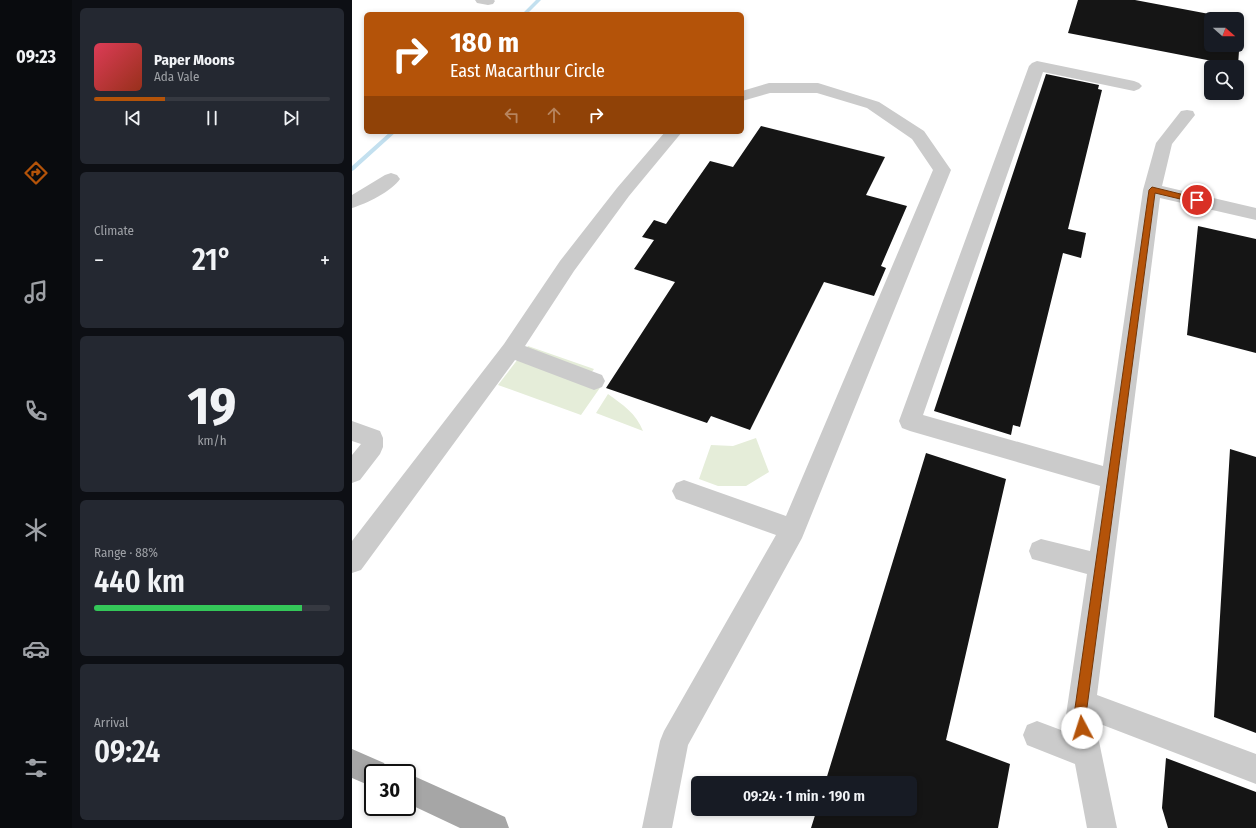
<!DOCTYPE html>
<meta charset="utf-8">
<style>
body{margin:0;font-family:"Fira Sans Condensed",sans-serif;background:#242831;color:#f1f3f6;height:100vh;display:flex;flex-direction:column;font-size:15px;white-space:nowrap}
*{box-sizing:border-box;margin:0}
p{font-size:13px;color:#9ea1a6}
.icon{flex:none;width:22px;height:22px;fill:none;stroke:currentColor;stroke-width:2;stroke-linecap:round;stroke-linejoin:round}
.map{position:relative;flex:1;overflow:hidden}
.side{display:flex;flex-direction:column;gap:8px;padding:8px;background:#0d0f14;width:280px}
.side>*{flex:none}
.hud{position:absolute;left:12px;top:12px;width:380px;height:122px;border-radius:6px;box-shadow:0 2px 6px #0003;background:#b45309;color:#fff;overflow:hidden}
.needle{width:26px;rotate:111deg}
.controls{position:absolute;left:852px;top:12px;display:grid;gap:8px}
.controls a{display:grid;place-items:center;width:40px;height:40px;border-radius:6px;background:#171b24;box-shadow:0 2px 6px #0003;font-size:20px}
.speed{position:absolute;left:12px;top:764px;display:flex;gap:8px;font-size:20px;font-weight:700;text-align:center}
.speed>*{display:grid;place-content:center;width:52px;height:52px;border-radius:50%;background:#171b24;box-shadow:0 2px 6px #0003;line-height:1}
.speed .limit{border:2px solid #111;border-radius:6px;background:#fff;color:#111}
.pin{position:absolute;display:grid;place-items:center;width:34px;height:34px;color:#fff;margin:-17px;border:2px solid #fff;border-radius:50%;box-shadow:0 1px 4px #0007}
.me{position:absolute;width:44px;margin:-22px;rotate:355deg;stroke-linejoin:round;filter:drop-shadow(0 0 3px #0008)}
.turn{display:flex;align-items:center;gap:14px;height:84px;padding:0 20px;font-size:18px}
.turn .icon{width:52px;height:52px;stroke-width:2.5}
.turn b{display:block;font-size:28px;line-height:34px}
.lanes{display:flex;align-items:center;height:38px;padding:0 20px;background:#0003;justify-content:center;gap:20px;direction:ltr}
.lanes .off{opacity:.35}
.big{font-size:30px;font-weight:600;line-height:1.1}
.side .widget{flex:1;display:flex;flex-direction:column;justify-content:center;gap:6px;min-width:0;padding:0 14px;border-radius:6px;background:#242831}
.side .dial{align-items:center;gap:0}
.dial b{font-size:52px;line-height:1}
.song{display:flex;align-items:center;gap:12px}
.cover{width:48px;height:48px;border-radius:6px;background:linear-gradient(135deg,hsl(350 70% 55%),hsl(10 70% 35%))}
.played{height:4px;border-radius:2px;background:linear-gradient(90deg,#b45309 30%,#363941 30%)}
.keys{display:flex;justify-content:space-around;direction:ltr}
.heat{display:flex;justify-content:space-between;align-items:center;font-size:22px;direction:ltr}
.charge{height:6px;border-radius:3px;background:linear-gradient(90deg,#34c759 88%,#363941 0)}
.trip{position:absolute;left:339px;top:776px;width:226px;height:40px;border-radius:6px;background:#171b24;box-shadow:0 2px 6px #0003;font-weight:600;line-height:40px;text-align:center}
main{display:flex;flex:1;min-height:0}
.tabs{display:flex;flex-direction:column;width:72px;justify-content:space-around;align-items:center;background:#090b0e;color:#9ea1a6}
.tabs .icon{width:28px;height:28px}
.tabs .active{color:#b45309}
.tabs b{font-size:18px;color:#f1f3f6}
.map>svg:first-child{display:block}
</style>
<main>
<nav class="tabs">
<b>09:23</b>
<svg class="icon active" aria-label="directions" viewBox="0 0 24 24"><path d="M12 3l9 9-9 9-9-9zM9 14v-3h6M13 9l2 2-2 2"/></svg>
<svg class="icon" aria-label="music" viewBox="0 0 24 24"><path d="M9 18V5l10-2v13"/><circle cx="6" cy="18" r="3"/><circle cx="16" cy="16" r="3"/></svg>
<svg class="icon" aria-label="phone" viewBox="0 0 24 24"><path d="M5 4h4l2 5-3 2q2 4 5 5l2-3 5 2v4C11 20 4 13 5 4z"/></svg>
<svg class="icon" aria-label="climate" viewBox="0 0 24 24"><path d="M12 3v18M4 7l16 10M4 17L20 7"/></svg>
<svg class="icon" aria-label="car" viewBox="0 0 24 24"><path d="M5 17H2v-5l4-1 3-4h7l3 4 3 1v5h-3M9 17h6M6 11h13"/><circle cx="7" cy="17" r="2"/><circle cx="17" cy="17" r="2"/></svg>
<svg class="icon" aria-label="filters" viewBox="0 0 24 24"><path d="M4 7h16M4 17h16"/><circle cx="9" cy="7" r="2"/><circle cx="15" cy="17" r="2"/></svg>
</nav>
<section class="side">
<div class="widget">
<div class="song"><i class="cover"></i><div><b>Paper Moons</b><p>Ada Vale</p></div></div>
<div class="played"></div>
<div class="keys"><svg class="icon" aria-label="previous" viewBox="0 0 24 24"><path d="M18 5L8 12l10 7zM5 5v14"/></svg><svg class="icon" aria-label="pause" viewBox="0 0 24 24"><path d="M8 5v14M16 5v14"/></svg><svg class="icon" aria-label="next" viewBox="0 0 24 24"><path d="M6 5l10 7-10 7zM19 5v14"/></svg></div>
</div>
<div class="widget"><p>Climate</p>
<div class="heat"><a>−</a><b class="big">21°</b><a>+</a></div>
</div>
<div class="widget dial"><b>19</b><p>km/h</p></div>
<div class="widget"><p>Range · 88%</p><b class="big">440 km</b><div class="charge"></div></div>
<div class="widget"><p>Arrival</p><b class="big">09:24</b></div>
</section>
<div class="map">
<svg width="904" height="828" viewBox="0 0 904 828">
<rect width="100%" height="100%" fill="#fff"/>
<!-- green -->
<path fill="#e5edd9" d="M176 346 242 369 237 376 252 382 229 415 146 385Z
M256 394C271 405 284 413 291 431L244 413Z
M404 438 417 472 394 486H366L347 479 359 445 381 446Z"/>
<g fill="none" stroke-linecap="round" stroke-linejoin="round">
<!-- stream -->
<path fill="#c3e0ef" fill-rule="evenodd" d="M184 0H189L175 14H170Z
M38 132H44L2 170 0 171V166Z"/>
</g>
<!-- building -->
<path fill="#151515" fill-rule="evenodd" d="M726 0H783L889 20 886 66 716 33ZM859 19H885V45H859Z
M694 74 747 85 746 89 750 90 716 229 734 233 729 258 711 253 668 427 661 425 659 435 582 411Z
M409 126 533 157 514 195 555 206 529 266 534 268 522 296 472 282 398 430 359 416 355 423 254 388 323 282 282 269 302 240 290 237 302 220 314 224 358 161 381 167Z
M846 226 904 239V353L835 335Z
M878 449 904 457V733L862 717Z
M574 453 654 479 594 740 658 764 646 828H459L465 809H558V783H473Z
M814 758 904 792V828H816L810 808Z"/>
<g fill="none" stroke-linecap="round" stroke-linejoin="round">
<!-- minor -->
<path fill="#cbcbcb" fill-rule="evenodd" d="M123 0H142L143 1 141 4 136 5 125 3Z
M685 61 782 81 787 83 790 86 787 89 782 91 691 72 571 415 751 466 791 190 804 143 829 111 835 110 841 111 843 115 820 144 810 186 904 208V220L808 198 745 695 904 754V784L743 722 765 828H735L723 764 675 745 671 735 675 725 685 721 717 733 714 715 735 574 680 559 677 551 680 543 689 539 738 551 748 486 558 431 550 428 547 421 677 66 680 63Z
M417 83H466L527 102 572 131 599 170 450 538 336 745 320 828H290L308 741 312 731 424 535 324 499 320 491 324 483 332 480 434 516 581 170 560 139 515 108 465 93H418L390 101V91Z
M313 132H330L277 196 222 271 173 346 250 375 253 381 250 387 242 390 163 360 9 570 0 573V541L152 344 208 261 265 188Z
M39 173 45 175 48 179C40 191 14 204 0 208V195L33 175Z
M0 421 28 431 31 438V447L28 454 8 480 0 483V455L9 444 0 441Z"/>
<!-- major -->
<path fill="#a6a6a6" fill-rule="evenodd" d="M0 749 32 763 37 773H21V787L0 778Z
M55 773 153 817 157 828H108L55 803Z"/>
</g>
<!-- route -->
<path fill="#b45309" stroke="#753606" d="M800 187 845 198 848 200 845 203 803 193 734 715 736 728 735 732 730 734 726 732 722 715 797 190Z"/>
</svg>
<div class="controls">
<a><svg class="needle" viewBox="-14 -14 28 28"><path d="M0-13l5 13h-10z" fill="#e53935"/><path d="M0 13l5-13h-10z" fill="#9ea1a6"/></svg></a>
<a><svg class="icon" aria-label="search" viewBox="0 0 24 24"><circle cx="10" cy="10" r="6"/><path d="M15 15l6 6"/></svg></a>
</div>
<div class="speed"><div class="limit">30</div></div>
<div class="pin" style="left:845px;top:200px;background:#d93025"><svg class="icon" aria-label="arrive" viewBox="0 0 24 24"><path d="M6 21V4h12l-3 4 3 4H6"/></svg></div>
<svg class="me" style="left:730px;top:728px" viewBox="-20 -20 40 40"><circle r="19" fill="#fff"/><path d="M0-13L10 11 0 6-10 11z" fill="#b45309"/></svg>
<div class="trip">09:24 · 1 min · 190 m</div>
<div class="hud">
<div class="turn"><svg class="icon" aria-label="right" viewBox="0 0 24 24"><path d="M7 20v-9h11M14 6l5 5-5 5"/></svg><div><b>180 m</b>East Macarthur Circle</div></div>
<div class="lanes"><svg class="icon off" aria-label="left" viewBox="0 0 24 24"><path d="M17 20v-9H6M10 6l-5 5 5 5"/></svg><svg class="icon off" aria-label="ahead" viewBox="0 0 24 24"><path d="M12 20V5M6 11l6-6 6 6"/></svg><svg class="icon" aria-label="right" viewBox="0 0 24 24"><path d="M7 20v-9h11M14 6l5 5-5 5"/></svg></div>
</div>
</div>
</main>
